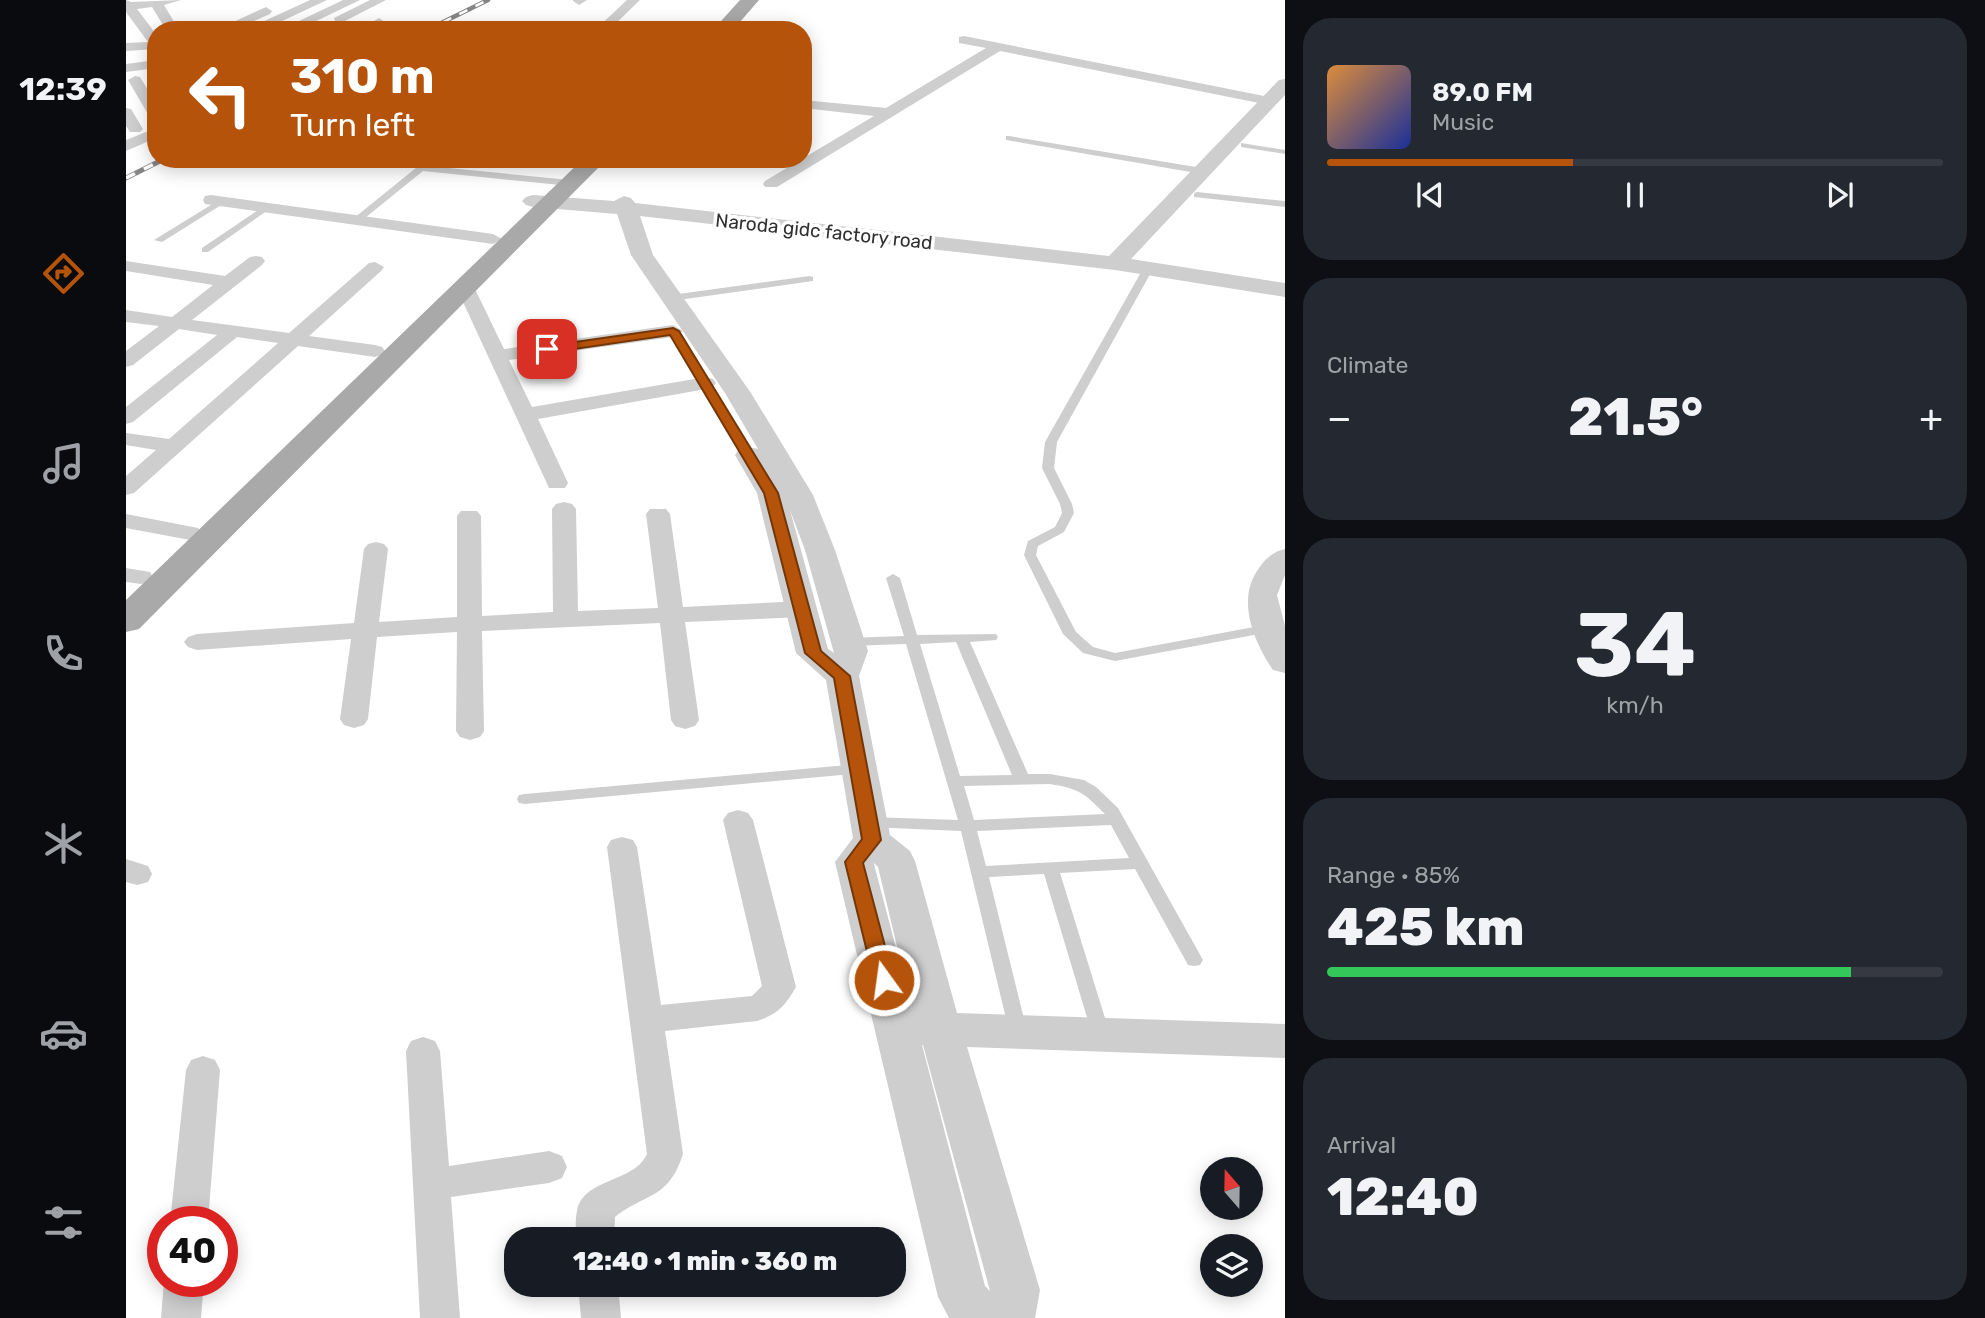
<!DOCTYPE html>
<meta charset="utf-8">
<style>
body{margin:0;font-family:Rubik,sans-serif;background:#242831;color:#f1f3f6;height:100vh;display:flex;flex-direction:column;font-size:26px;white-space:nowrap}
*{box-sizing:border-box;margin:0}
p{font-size:23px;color:#9ea1a6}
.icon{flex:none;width:38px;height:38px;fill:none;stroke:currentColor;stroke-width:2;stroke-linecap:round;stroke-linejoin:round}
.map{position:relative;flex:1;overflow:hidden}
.drawer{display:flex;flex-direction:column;gap:18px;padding:18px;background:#0d0f14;width:700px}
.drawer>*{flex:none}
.banner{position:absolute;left:21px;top:21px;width:665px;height:147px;border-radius:28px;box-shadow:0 4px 18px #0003;background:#b45309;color:#fff;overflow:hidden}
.needle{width:46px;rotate:340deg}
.fabs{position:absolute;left:1074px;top:1157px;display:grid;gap:14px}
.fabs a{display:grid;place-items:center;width:63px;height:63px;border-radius:50%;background:#171b24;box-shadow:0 4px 18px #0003;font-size:35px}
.speed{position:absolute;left:21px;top:1206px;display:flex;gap:14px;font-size:35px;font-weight:700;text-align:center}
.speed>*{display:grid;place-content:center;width:91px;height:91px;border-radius:50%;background:#171b24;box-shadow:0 4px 18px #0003;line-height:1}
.speed .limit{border:10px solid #d22;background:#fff;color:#111}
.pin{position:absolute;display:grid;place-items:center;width:60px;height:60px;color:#fff;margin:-30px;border-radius:14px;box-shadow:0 4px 10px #0006}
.me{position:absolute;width:77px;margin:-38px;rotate:346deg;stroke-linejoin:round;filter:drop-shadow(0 0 5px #0008)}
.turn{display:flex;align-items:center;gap:24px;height:147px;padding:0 28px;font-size:32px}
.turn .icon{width:91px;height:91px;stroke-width:2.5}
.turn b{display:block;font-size:49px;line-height:60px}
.big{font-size:52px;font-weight:800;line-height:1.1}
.drawer .card{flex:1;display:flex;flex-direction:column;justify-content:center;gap:10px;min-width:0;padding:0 24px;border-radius:28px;background:#242831}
.drawer .dial{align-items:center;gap:0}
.dial b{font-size:91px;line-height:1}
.song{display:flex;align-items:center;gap:21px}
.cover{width:84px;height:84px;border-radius:10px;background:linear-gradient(135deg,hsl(30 70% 55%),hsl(230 70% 35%))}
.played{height:7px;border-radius:4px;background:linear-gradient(90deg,#b45309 40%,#363941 40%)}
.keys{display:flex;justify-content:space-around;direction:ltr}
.heat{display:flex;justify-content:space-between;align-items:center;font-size:38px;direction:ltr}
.charge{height:10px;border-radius:5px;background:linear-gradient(90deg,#34c759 85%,#363941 0)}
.trip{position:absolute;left:378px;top:1227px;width:402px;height:70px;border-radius:28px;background:#171b24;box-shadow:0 4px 18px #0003;font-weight:800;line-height:70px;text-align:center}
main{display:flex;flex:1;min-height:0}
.tab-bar{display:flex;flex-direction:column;width:126px;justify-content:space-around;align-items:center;background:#090b0e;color:#9ea1a6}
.tab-bar .icon{width:49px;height:49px}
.tab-bar .current{color:#b45309}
.tab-bar b{font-size:32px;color:#f1f3f6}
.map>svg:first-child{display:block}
</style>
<main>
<nav class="tab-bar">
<b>12:39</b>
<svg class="icon current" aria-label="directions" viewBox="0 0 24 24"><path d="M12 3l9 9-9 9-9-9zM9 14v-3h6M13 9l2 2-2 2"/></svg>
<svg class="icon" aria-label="music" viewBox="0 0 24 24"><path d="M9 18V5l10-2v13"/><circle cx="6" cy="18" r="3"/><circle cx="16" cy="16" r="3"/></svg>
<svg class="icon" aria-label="phone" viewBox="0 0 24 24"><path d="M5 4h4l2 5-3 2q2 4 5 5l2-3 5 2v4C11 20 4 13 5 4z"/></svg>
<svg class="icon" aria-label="climate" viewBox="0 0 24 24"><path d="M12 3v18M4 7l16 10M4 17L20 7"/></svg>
<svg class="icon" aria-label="car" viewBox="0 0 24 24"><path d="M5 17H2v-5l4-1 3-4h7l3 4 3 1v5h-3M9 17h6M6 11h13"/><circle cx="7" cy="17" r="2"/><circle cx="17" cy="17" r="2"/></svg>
<svg class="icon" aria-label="filters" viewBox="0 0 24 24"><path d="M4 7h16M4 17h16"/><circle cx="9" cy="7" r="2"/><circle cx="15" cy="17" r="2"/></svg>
</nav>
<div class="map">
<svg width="1159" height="1318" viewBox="0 0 1159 1318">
<rect width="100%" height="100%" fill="#fff"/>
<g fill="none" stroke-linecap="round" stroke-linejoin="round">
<!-- service -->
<path fill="#cecece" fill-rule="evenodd" d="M883 136 1076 168 1080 171 1076 174 880 140V136Z
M1115 143 1159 150V154L1115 147Z
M301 159H310L302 166 444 180 448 183 444 186 297 171 234 222H228V218Z
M1071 192 1159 201V207L1068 197V193Z
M93 200 100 202 36 242 28 240Z
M138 206 145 208 82 252H76V248Z
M1023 264 1028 267 931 442 928 468 946 504 948 513 938 532 912 546 910 555 950 632 967 647 989 653 1144 624 1151 628 1144 632 989 661 957 653 937 634 898 555 902 541 929 527 936 513 934 504 916 468 919 442 1018 267Z
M684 276 687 277V281L545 301 540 298 545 295Z
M767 574 774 578 791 635 870 634 872 637 870 640 844 642 902 774H924L958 780 970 787 992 808 1077 960 1074 965 1068 966 1062 965 1009 869 934 873 984 1034 981 1039 975 1041 969 1039 966 1034 918 874 863 877 901 1031 898 1036 892 1038 886 1036 883 1031 835 831 743 827 737 826 735 822 737 818 743 817 832 820 780 644 722 646 715 642 722 638 778 636 760 578ZM830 642 886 775 834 776 794 644ZM924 784C954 789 958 793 979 814L848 820 838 786ZM985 825 1003 858 860 866 851 831Z
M732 764 737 765 740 769 737 773 399 804 393 803 391 799 393 795 399 794Z"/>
<!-- minor -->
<path fill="#cecece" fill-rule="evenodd" d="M0 0 5 2 55 0 38 5 53 30H40L26 7 11 9 30 34V49L0 51V43L22 42 0 12Z
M184 0H201L137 30H119Z
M217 0H234L184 24 179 25 173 21Z
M244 0H260L219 21H209L208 18Z
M461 0 453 5 447 1V0Z
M501 0H514L483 30H469Z
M140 7 146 11 144 14 108 30H90Z
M253 18 259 22 249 30H233Z
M838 36 1143 97 1150 101 1143 105 874 51 651 187H639L637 184 639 181 748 116 677 108V100L760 108 860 48 833 43V37Z
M30 60V68L0 72V64Z
M9 76 14 77 30 103V120L23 116 2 80Z
M0 108 5 109 17 129 14 132H4L0 126Z
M30 128V138L0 151V140Z
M85 195 367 234 376 239 367 244 79 204 77 200 79 196Z
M130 256 136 257 139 261 136 265 66 320 163 333 243 263 249 262 258 267 255 271 183 336 249 345 256 347 259 351 256 355 249 357 172 346 8 493 0 495V476L30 450 0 445V433L43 439 152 343 111 337 7 422 0 424V407L91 335 53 329 7 365 0 367V351L33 326 0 322V310L46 317 87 285 0 271V261L99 276 124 257Z
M340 283 349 289 378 349 547 325 557 331 547 337 383 360 406 407 580 377 587 379 590 383 587 387 580 389 412 419 442 483 439 488H423L331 289Z
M438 502 446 504 450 509 452 611 532 608 520 514 524 509H540L544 514 557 607 677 601 686 604 690 609 686 614 677 617 559 622 573 720 569 726 559 729 549 726 545 720 534 623 356 631 358 731 354 737 344 740 334 737 330 731 331 632 251 637 242 719 238 725 228 728 218 725 214 719 225 639 71 650 62 647 58 642 62 637 71 634 228 623 238 549 242 544 250 542 258 544 262 549 253 622 331 617V516L335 511H351L355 516 356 616 427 612 426 509 430 504Z
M0 514 72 528 76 533 72 538 64 540 0 528Z
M0 568 24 572 27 577 24 582 15 584 0 582Z
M612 810 622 813 627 820 670 987C659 1006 652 1014 631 1021L539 1031 557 1154C542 1200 521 1192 489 1217L488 1239H450C450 1230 449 1220 451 1211 457 1178 508 1183 521 1154L481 847 485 840 496 837 507 840 511 847 535 1005 626 996 636 986 597 820 602 813Z
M0 859 22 866 26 874 22 882 11 885 0 882Z
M297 1037 309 1041 314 1051 323 1166 423 1151 436 1156 441 1167 436 1178 423 1183 325 1197 334 1318H294L280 1051 285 1041Z
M77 1056 89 1060 94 1070 82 1222H44L60 1070 65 1060Z
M38 1281H78L75 1318H35Z
M452 1284H492L495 1318H455Z"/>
<!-- tertiary -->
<path fill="#cecece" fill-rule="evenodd" d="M1159 79V95L1005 259 1159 283V297L989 270 514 216 527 255 625 393 687 495 709 550 742 651 733 676 764 835 784 851 789 861 831 1013 1159 1024V1058L841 1047 914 1290 909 1318H823L812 1297 709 862 727 838 700 680 670 653 631 493 609 455 613 449 623 447 632 449 599 393 505 255 491 214 407 207 400 205 396 201 400 197 407 195 488 201 498 196 505 198 509 203 983 256 1153 80ZM664 510 679 550 708 653 702 649ZM748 863 752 867 787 1013 748 864ZM796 1045H797L864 1291 859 1286Z
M1159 549V575L1151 595 1159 626V673L1147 670C1127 640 1110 599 1133 568 1140 558 1147 552 1159 549Z"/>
<!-- primary -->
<path fill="#a9a9a9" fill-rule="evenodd" d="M614 0H633L607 30H587Z
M457 159H481L13 629 0 632V600Z"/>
<defs>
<path id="rail-far1" d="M301 30 362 0"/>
<path id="rail" d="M0 178 38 159"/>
</defs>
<!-- rail-far1 casing -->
<use href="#rail-far1" stroke="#868686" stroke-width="4.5"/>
<!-- rail casing -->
<use href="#rail" stroke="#868686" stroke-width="5"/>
<!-- rail-far1 -->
<use href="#rail-far1" stroke="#fff" stroke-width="2.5" stroke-dasharray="9" stroke-linecap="butt"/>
<!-- rail -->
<use href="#rail" stroke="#fff" stroke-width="3.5" stroke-dasharray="10" stroke-linecap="butt"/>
</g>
<!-- route -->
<path fill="#b45309" stroke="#753606" stroke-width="2" d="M547 328 553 331 652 493 695 651 724 676 755 840 737 863 768 980 765 985 758 987 751 985 748 980 719 862 736 839 708 678 679 653 638 493 544 335 421 353 415 349 421 346Z"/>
<g text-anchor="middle" stroke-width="7" stroke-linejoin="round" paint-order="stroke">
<!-- far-street labels -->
<g font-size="19" fill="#313131" stroke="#fff">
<text transform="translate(698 231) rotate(6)" y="7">Naroda gidc factory road</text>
</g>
</g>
</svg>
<div class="fabs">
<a><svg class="needle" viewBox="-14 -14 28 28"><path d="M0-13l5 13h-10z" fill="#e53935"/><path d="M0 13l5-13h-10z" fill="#9ea1a6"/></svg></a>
<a><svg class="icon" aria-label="layers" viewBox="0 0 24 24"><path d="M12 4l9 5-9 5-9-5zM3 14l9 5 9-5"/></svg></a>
</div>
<div class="speed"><div class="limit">40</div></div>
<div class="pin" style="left:421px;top:349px;background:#d93025"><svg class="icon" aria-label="arrive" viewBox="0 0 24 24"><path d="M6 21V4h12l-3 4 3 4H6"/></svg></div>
<svg class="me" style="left:758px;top:980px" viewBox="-20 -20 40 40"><circle r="17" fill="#b45309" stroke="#fff" stroke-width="3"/><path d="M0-11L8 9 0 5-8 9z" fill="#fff"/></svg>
<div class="trip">12:40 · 1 min · 360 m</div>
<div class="banner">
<div class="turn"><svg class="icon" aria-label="left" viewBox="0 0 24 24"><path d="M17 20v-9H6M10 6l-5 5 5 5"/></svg><div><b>310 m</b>Turn left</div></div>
</div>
</div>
<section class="drawer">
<div class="card">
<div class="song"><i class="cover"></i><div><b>89.0 FM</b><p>Music</p></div></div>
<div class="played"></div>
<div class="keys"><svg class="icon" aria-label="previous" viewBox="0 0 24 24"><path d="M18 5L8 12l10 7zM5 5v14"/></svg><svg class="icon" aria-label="pause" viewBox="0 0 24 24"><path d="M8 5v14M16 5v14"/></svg><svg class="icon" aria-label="next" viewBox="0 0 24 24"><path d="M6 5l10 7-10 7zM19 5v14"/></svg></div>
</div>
<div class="card"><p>Climate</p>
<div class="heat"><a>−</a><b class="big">21.5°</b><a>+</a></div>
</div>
<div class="card dial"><b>34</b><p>km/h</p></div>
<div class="card"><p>Range · 85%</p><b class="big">425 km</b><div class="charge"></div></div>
<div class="card"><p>Arrival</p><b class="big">12:40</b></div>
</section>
</main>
